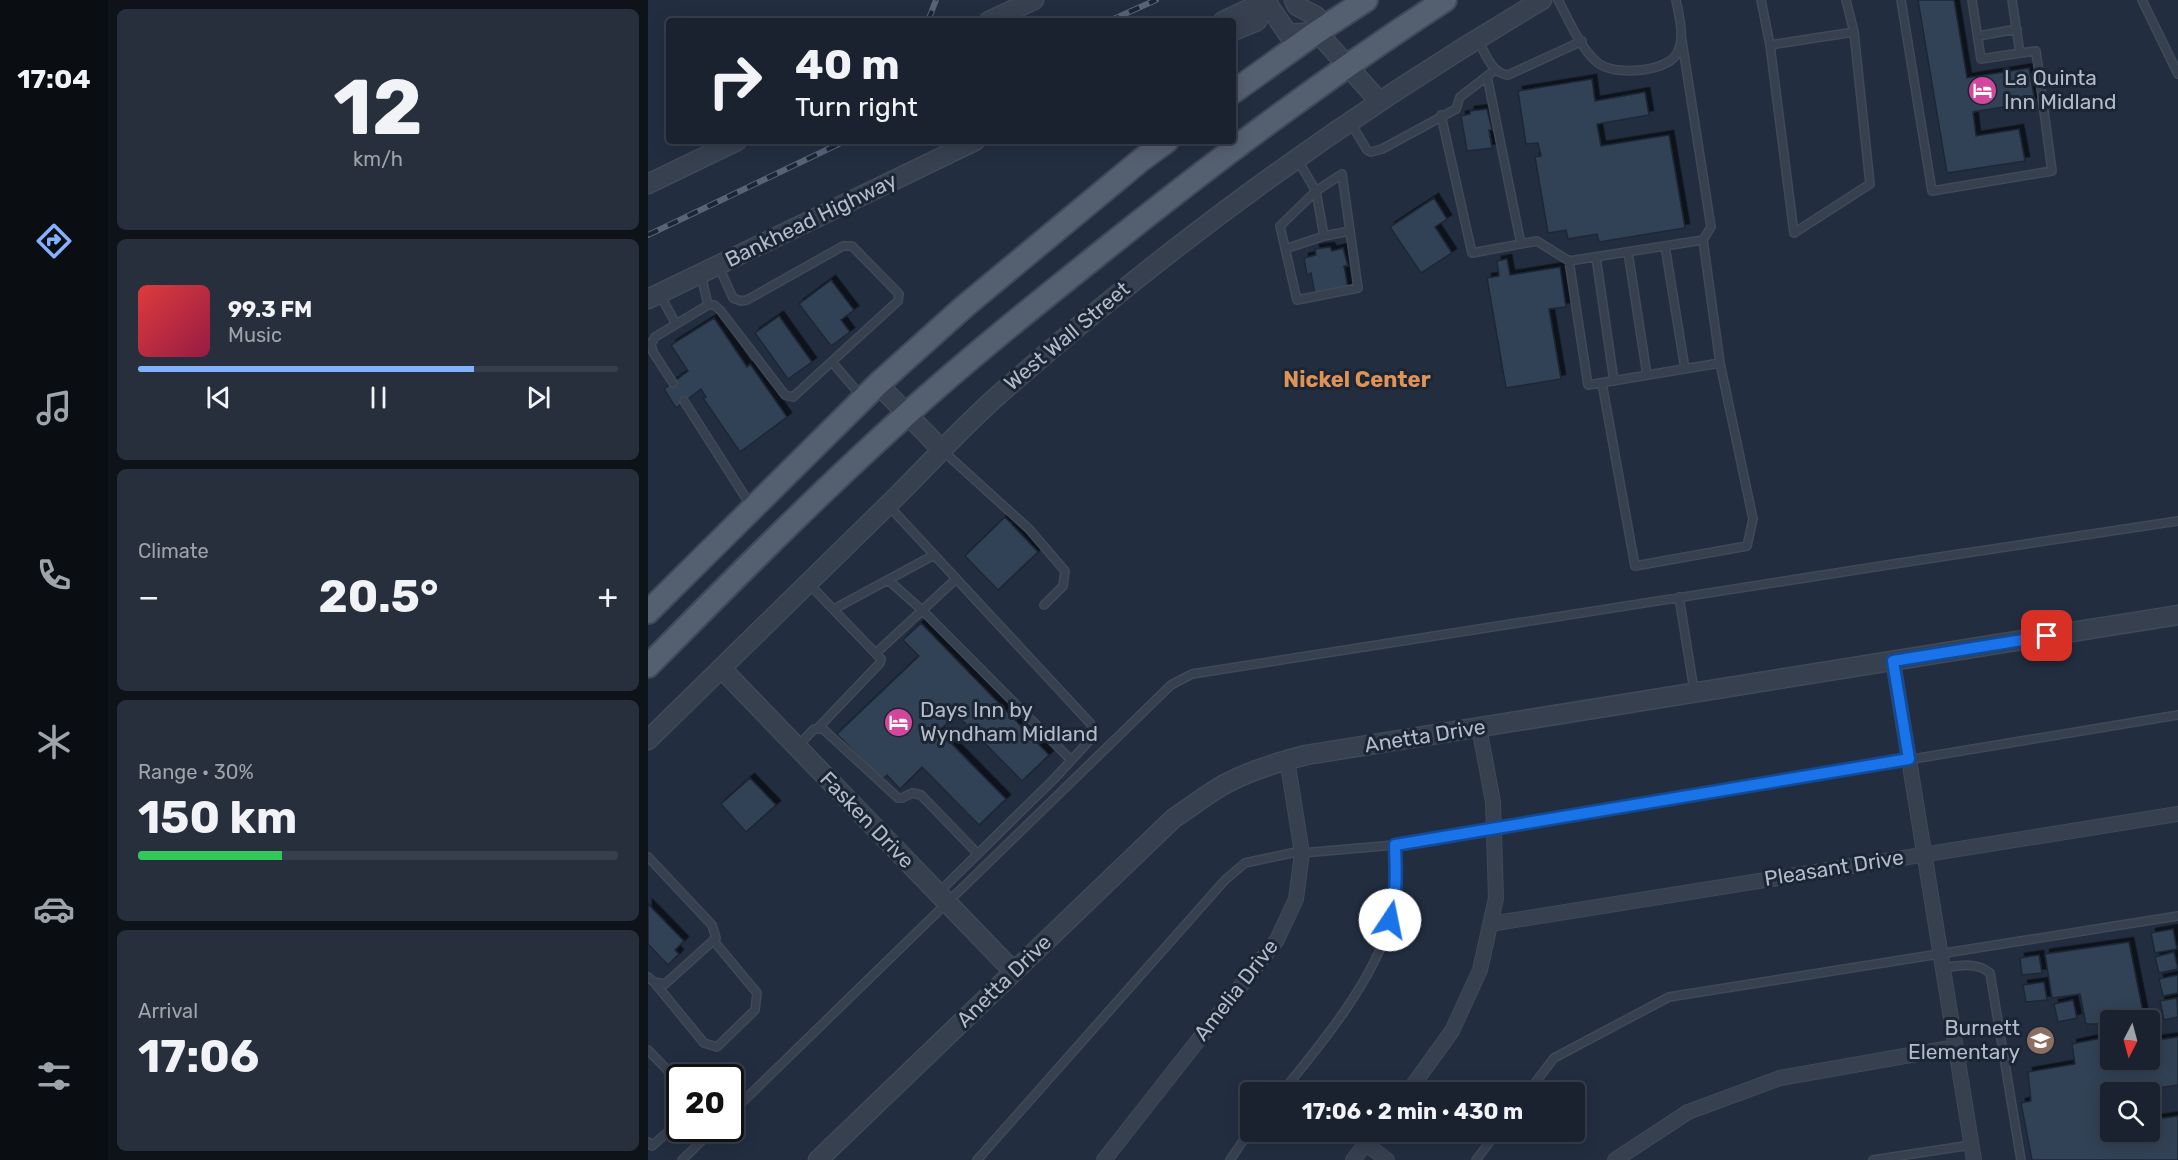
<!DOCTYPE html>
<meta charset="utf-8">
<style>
body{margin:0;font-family:Rubik,sans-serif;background:#272f3c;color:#f1f3f6;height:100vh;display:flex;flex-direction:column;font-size:22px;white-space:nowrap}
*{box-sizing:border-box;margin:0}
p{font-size:20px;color:#9fa4ab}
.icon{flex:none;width:33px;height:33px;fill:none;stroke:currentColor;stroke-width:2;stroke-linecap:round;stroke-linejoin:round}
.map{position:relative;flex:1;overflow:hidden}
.side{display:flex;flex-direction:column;gap:9px;padding:9px;background:#0e131a;width:540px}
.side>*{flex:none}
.top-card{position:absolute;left:18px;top:18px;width:570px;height:126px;border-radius:6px;box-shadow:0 3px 15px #0003,0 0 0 2px #383f4c;background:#1a2230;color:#f1f3f6;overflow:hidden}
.needle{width:39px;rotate:186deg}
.buttons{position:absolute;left:1452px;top:1010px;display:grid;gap:12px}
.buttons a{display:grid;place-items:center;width:60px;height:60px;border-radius:6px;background:#1a2230;box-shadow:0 3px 15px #0003,0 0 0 2px #383f4c;font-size:30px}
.speed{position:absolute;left:18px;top:1064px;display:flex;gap:12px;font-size:30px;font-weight:700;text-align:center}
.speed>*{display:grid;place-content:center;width:78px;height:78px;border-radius:50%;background:#1a2230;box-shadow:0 3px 15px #0003,0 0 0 2px #383f4c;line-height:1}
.speed .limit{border:3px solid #111;border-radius:9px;background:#fff;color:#111}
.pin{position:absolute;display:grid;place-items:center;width:51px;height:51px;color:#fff;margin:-26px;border-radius:12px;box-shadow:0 3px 9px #0006}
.me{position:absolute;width:66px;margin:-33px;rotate:11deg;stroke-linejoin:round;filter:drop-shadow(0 0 4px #0008)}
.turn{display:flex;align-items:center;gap:21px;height:126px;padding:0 30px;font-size:27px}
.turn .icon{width:78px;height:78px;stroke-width:2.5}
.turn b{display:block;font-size:42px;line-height:51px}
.big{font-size:45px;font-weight:700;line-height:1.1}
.side .tile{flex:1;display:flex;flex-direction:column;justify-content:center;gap:9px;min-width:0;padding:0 21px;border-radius:9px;background:#272f3c}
.side .dial{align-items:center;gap:0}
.dial b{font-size:78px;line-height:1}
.song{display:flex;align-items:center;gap:18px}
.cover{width:72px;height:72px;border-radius:9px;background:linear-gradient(135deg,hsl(0 70% 55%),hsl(340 70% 35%))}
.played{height:6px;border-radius:3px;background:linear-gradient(90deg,#82b2ff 70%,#383f4c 70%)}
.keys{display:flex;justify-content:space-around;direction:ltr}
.heat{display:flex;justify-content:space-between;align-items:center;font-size:33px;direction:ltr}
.charge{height:9px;border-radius:4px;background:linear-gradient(90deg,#34c759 30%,#383f4c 0)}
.trip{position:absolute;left:592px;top:1082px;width:345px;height:60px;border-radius:6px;background:#1a2230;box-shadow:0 3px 15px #0003,0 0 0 2px #383f4c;font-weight:700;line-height:60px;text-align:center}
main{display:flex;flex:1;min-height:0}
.tab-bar{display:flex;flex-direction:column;width:108px;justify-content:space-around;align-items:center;background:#0a0e13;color:#9fa4ab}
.tab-bar .icon{width:42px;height:42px}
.tab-bar .current{color:#82b2ff}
.tab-bar b{font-size:27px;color:#f1f3f6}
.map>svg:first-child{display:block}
</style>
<main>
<nav class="tab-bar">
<b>17:04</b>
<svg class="icon current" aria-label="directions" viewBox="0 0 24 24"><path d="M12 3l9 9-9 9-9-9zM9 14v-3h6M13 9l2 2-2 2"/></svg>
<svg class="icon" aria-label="music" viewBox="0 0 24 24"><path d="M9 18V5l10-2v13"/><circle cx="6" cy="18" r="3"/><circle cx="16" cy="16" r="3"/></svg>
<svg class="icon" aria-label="phone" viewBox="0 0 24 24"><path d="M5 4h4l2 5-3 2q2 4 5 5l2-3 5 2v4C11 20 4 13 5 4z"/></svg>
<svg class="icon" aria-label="climate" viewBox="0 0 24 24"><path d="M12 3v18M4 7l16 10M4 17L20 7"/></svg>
<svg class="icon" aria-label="car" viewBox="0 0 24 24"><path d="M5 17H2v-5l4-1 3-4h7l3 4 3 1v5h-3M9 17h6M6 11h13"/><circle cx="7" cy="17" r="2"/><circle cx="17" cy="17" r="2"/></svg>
<svg class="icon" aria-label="filters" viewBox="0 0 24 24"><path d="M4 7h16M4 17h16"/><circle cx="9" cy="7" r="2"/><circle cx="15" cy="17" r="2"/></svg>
</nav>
<section class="side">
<div class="tile dial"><b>12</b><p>km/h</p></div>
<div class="tile">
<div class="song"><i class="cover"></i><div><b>99.3 FM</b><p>Music</p></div></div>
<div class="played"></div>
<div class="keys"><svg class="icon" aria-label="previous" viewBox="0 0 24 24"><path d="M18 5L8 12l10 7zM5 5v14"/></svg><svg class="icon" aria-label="pause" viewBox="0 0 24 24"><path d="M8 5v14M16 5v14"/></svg><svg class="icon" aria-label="next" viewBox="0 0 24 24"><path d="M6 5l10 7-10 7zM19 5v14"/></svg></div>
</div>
<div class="tile"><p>Climate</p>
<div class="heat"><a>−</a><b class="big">20.5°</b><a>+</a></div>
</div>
<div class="tile"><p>Range · 30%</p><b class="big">150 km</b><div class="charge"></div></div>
<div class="tile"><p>Arrival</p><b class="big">17:06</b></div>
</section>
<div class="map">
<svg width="1530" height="1160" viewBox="0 0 1530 1160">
<defs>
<filter id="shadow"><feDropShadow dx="4.5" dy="-4.5" stdDeviation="0" flood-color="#0009"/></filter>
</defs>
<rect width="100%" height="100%" fill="#222e40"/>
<!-- building -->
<path fill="#334256" stroke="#1d2736" stroke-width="1.5" filter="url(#shadow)" d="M1270 0H1306L1319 78 1381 68 1387 102 1325 112 1328 136 1371 129 1377 161 1299 173Z
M944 79 947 101 997 92 1001 115 949 124 953 146 1021 135 1037 228 951 242 949 234 920 239 918 230 900 233 887 157 893 156 890 143 878 144 870 91Z
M839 109 844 130H841L844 148 819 151 813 116 822 114V111Z
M786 198 799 219 787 227 804 253 773 273 742 227Z
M682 247 684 251 695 248 700 266H696L700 288 667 295 663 273 659 275 656 258 668 255 667 249Z
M859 259 862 275 912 267 918 307 901 309 913 379 858 388 839 278 851 276 849 261Z
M183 280 206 310 193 320 202 332 183 346 151 304Z
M131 316 164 362 140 379 107 333Z
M66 318 99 367 102 364 139 417 92 452 55 398 58 397 53 389 28 408 16 389 40 371 23 345Z
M357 517 390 552 350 590 317 556Z
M273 623 401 755 374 781 308 714 291 731 358 799 331 825 274 767 252 789 239 775 234 780 189 734 271 656 255 640Z
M102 778 128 805 98 832 73 804Z
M0 904 36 941 27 950 31 954 20 965 0 944Z
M1525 929 1529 949 1507 953 1503 933Z
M1481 942 1496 1017 1462 1020V1059H1502V1041L1530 1037V1085L1484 1092H1462V1131H1502V1120L1530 1116V1160H1384L1373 1103 1383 1101 1380 1072 1427 1064 1424 1044 1454 1038 1451 1024H1438L1432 994 1404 998 1397 954Z
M1526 952 1530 969 1511 973 1507 957Z
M1391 955 1394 973 1374 975 1372 958Z
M1530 975V993L1515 996 1511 979Z
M1396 982 1399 1000 1378 1002 1375 985Z
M1529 998 1530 1017 1516 1020 1512 1001Z
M1425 1000 1429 1018 1410 1022 1406 1004Z"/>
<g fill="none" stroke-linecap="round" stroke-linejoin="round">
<defs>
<path id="service" d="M910 0C921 20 932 48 950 63 966 76 1017 72 1028 55 1038 40 1031 16 1028 0
M1113 0 1122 45 1146 233 1222 184 1206 32 1198 0
M1253 0 1284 191 1404 171 1388 51 1372 53
M1324 0 1333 59 1372 53 1364 0
M1494 0 1530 74
M1033 35 1063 227 1055 240 1072 363 940 385 921 261 1055 240
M1330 36 1369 29
M830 40C837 53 844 74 860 75L934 41
M1122 45 1206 32
M839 76 873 244
M793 115 824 253 889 241 921 261
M702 122 719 150 723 152 734 149 808 109 812 97 847 70
M676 236 702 231
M1017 246 1037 369
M637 249 676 236 668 191 694 174 710 288 649 300 632 226 668 191 649 159
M980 252 999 375
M948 257 966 381
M53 275 60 305
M12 295 28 324
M184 362 214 397
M25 383 5 352 3 344 7 337 60 305H66L72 310 137 395 145 397 250 301 251 294 204 246H195L99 300 93 301 85 298 70 265
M954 383 987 566 1099 546 1105 519 1072 363
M36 401 103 506
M295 451 381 529 417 571 415 586 396 605
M240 505 442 723 446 732 442 740 406 779 290 893
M240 580 274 610 423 760
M161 584 233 659 232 663 170 728
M1031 597 1046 690
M186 609 286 555
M228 653 308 579
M150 746 166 729H175L250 798H254L264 793 273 795 330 854
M654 853 747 845 1530 715
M0 857 64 925 68 938 17 984 6 982 0 977
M1295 968C1311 965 1329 962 1342 973L1373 1160
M6 982 56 1043 69 1047 107 1010 109 993 65 940
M0 1050 32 1083
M1309 1058 1354 1051
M634 1092C675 1042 735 970 746 905 749 884 748 865 747 845
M880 1092 906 1058 1021 997 1530 916
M82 1114 523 685 544 674 1252 563 1530 521
M0 1142 4 1146 32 1121
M34 1160 67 1128
M329 1160 577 880 597 863 653 851
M582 1160 603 1129
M828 1160 850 1131
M1225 1160 1323 1145"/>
<path id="minor" d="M1245 661 1326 1160
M842 924 1530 814
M760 1092 804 1031 832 970 848 898 845 802 831 727
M717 1143 739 1160
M456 1160 629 940 648 899 654 853 639 759
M705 1160 727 1131
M967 1160 1040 1112 1132 1078 1308 1047"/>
<path id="tertiary" d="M617 0 640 34 669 32
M646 0 649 6 668 16 669 32 731 101
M341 21 386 0
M575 21 620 0
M585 31 609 21 618 1
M0 184 89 141
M0 299 327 141
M230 384 295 451
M73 668 366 972
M0 740C84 658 167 576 251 494 285 460 318 423 355 391 522 244 702 113 894 0
M170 1160 526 818C543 807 559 794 577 784 603 770 630 762 658 755L1530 615"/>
<path id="primary" d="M585 92 669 32 718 0
M0 612 230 384 317 306 493 160 519 141
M0 666C85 580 169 495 259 414 321 358 386 306 451 254 563 164 677 78 797 0"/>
</defs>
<!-- service casing -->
<use href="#service" stroke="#3f4958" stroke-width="10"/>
<!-- minor casing -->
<use href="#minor" stroke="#3f4958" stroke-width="16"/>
<!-- tertiary casing -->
<use href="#tertiary" stroke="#3f4958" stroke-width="21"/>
<!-- primary casing -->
<use href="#primary" stroke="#3f4958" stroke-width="26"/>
<!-- service -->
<use href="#service" stroke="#36404f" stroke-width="7"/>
<!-- minor -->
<use href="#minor" stroke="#36404f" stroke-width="14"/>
<!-- tertiary -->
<use href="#tertiary" stroke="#36404f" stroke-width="18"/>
<!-- primary -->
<use href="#primary" stroke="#545f70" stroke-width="22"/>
<defs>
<path id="rail" d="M280 21 288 0
M461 21 508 0
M0 235 197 141"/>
</defs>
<!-- rail casing -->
<use href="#rail" stroke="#576477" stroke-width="6"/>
<!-- rail -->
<use href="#rail" stroke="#1b2534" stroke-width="4" stroke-dasharray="11" stroke-linecap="butt"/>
</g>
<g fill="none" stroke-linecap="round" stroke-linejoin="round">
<defs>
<path id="route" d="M742 920C749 895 748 871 747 845L1261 759 1245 661 1399 636"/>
</defs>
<!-- route casing -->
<use href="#route" stroke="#114b97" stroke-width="15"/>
<!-- route -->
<use href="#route" stroke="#1a73e8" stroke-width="10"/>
</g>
<!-- icons -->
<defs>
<symbol id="hotel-disc" viewBox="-11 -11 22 22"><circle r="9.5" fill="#d1479c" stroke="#1b2534"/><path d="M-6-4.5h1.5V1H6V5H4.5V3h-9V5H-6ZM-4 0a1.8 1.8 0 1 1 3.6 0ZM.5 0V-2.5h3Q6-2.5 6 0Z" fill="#fff"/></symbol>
<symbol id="school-disc" viewBox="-11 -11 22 22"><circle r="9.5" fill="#8d6e63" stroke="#1b2534"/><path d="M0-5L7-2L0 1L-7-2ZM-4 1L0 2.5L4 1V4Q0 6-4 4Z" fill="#fff"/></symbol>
</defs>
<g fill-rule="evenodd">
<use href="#hotel-disc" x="1318" y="74" width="33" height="33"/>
<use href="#hotel-disc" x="234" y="706" width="33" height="33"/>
<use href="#school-disc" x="1376" y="1024" width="33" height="33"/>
</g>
<g text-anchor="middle" stroke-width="6" stroke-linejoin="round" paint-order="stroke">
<!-- poi labels -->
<g font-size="21" fill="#b2bbca" stroke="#1b2534" text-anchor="start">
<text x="1356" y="85">La Quinta<tspan x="1356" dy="24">Inn Midland</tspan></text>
<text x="272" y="717">Days Inn by<tspan x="272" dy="24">Wyndham Midland</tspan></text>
<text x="1372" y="1035" text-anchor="end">Burnett<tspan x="1372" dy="24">Elementary</tspan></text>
</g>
<!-- street labels -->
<g font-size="21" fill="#b2bbca" stroke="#1b2534">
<text transform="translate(163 220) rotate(-26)" y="7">Bankhead Highway</text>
<text transform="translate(419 336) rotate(-40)" y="7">West Wall Street</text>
<text transform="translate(777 736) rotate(-9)" y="7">Anetta Drive</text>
<text transform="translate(219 820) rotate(46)" y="7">Fasken Drive</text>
<text transform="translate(1186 868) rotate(-9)" y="7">Pleasant Drive</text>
<text transform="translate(356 981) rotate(-44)" y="7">Anetta Drive</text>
<text transform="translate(588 990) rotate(-52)" y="7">Amelia Drive</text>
</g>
<!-- neighbourhood labels -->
<g font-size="22" font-weight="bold" fill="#de9359" stroke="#1b2534">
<text x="709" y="387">Nickel Center</text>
</g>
</g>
</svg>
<div class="buttons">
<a><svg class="needle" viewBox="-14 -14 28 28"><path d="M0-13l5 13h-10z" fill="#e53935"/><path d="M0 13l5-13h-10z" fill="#9fa4ab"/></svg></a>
<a><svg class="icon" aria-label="search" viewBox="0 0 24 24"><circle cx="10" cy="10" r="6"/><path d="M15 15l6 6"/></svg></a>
</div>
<div class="speed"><div class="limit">20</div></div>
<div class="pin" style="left:1399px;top:636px;background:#d93025"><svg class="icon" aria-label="arrive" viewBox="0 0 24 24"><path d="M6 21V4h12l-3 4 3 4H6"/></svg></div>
<svg class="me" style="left:742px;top:920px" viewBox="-20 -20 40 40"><circle r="19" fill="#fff"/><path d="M0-13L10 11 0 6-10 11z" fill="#1a73e8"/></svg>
<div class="trip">17:06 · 2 min · 430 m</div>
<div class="top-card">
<div class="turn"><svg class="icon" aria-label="right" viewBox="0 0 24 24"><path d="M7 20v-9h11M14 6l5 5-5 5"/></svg><div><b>40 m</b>Turn right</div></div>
</div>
</div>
</main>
